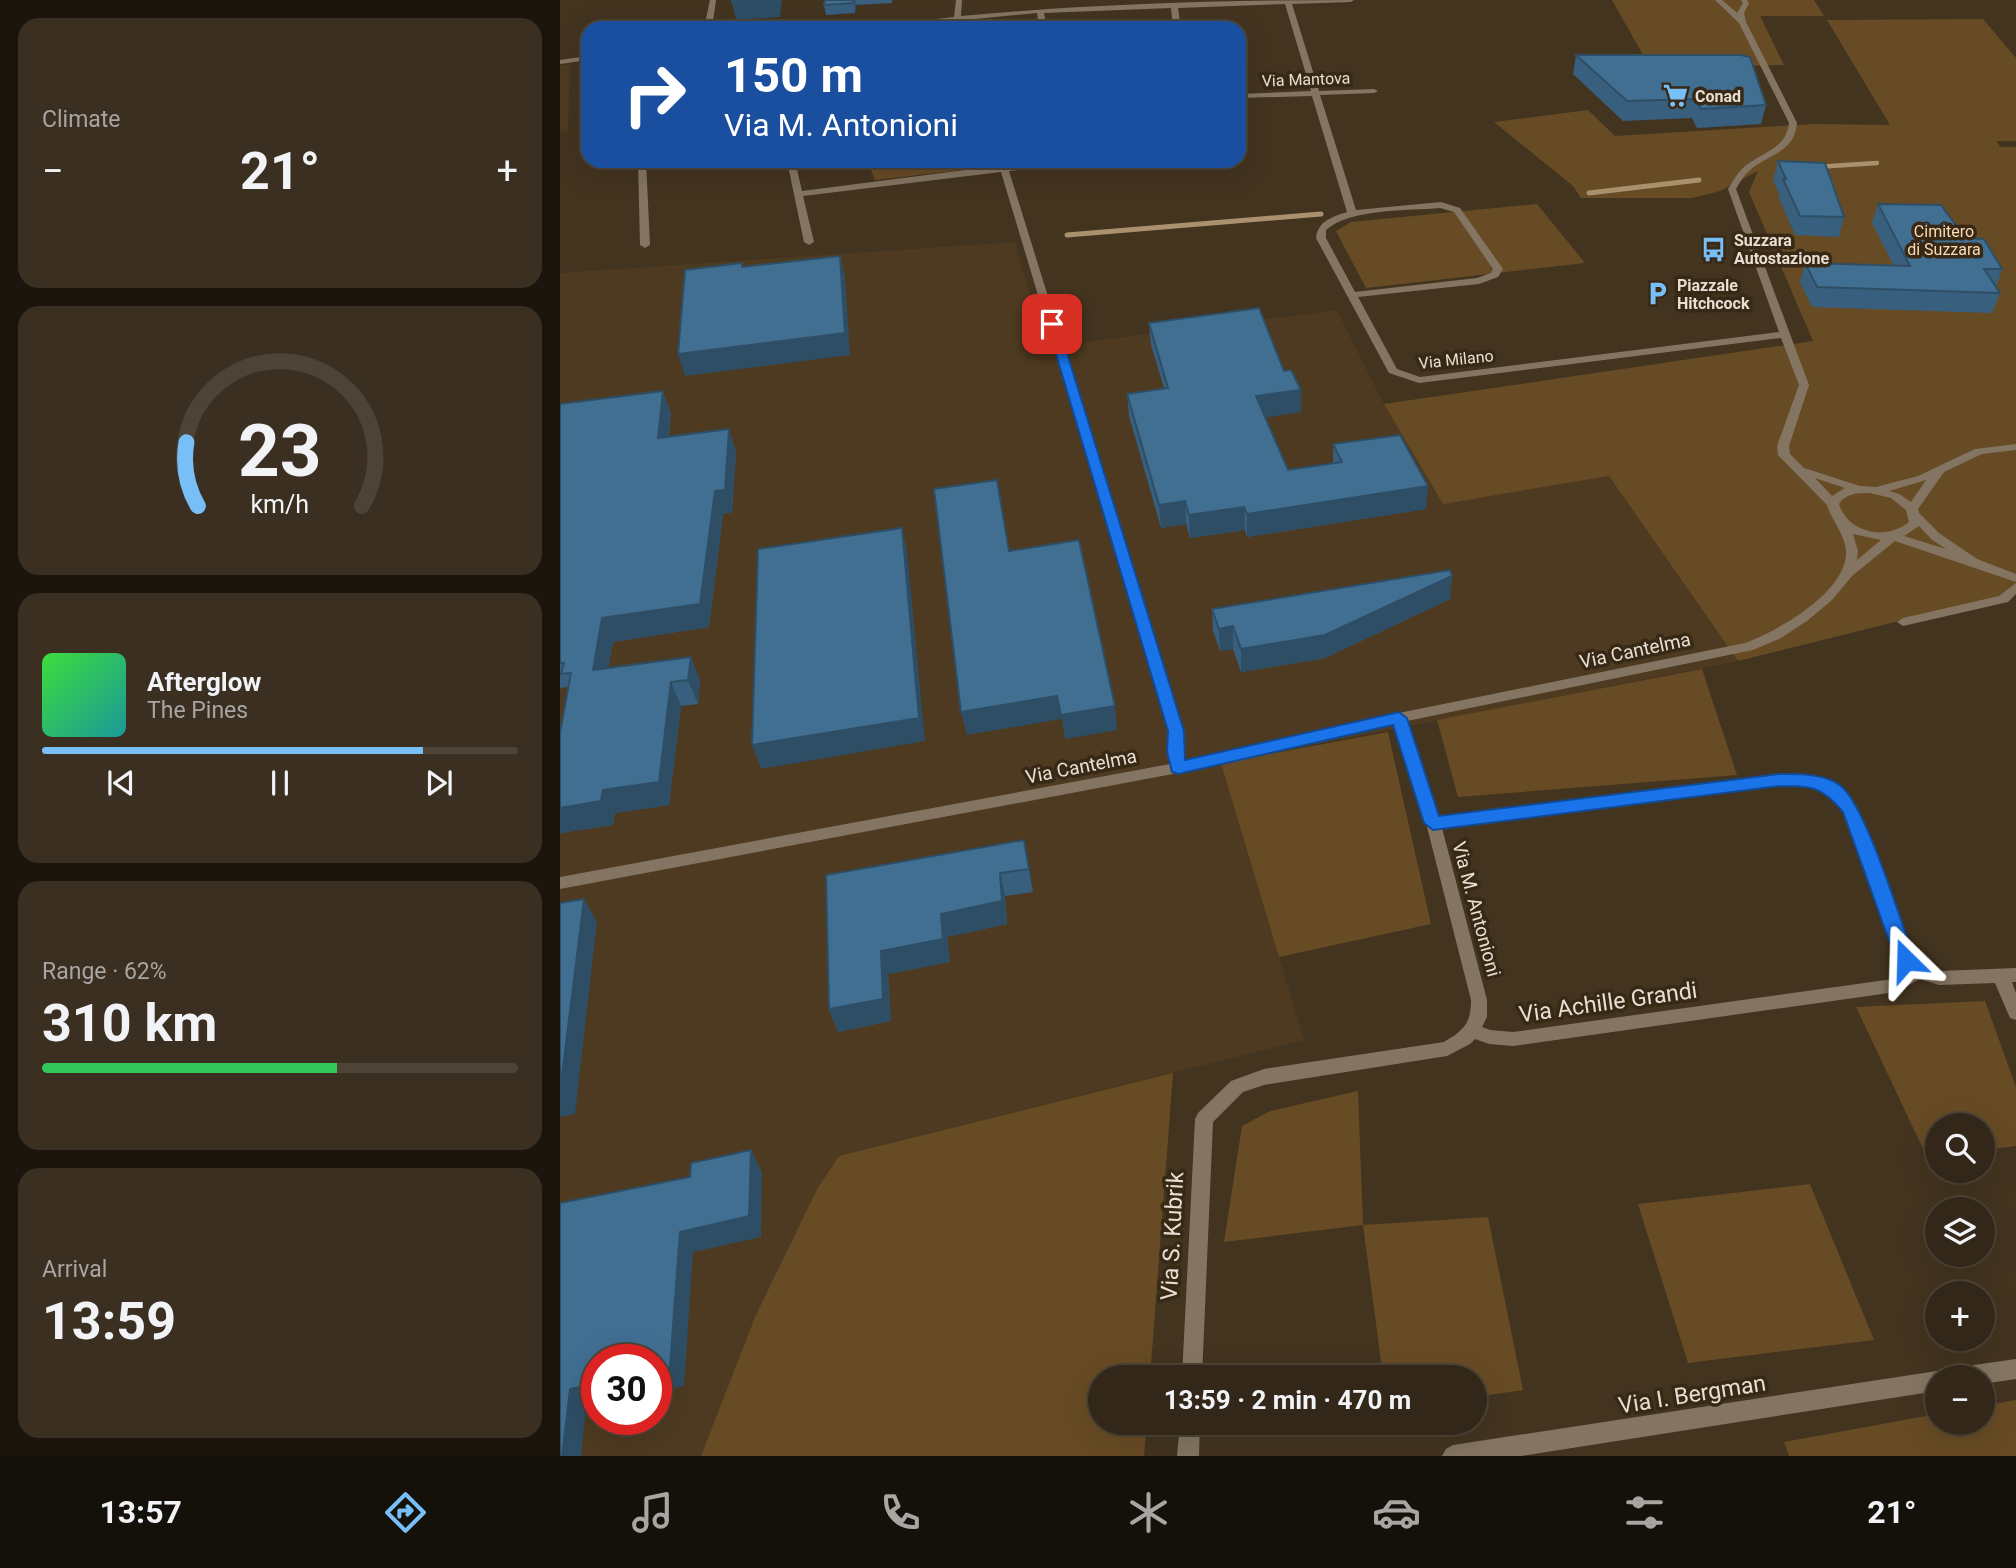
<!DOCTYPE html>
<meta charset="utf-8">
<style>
body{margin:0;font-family:Roboto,sans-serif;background:#3a2f21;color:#f1f3f6;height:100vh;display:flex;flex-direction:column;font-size:26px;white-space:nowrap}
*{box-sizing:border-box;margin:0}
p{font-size:23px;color:#a8a5a2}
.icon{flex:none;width:38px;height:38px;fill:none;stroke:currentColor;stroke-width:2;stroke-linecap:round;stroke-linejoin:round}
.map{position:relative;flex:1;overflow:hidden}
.details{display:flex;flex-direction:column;gap:18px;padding:18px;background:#1c150d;width:560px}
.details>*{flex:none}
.top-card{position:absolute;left:21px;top:21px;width:665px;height:147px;border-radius:21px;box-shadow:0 7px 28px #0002,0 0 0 2px #4d4437;background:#1a4fa0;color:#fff;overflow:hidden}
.tools{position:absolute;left:1365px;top:1113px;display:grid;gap:14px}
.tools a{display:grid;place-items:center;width:70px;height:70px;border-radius:50%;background:#322718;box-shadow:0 7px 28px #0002,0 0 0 2px #4d4437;font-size:35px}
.speed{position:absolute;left:21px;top:1344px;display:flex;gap:14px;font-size:35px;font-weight:700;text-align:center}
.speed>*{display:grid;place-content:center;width:91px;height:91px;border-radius:50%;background:#322718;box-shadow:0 7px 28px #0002,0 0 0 2px #4d4437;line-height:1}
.speed .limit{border:10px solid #d22;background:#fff;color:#111}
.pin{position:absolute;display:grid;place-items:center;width:60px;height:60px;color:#fff;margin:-30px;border-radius:14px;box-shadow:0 4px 10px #0006}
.me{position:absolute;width:77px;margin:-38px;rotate:338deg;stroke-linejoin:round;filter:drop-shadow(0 0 5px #0008)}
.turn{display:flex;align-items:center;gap:24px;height:147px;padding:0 28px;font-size:32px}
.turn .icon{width:91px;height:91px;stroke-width:2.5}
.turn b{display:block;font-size:49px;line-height:60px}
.big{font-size:52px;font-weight:700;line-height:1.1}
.details .tile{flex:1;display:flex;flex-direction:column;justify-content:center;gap:10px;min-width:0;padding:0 24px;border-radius:21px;background:#3a2f21}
.details .dial{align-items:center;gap:0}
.dial svg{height:182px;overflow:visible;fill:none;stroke:#4d4437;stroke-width:7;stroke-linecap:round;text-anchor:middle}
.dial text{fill:#f1f3f6;stroke:none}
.song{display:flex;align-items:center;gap:21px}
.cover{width:84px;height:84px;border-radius:10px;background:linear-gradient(135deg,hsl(120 70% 55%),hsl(180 70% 35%))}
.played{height:7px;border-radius:4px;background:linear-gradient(90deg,#78bff7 80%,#4d4437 80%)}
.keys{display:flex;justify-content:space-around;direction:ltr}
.heat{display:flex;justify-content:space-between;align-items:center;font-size:38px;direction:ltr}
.charge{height:10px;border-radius:5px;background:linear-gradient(90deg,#34c759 62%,#4d4437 0)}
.trip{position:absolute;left:528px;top:1365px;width:399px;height:70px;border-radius:35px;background:#322718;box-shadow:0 7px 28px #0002,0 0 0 2px #4d4437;font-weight:700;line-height:70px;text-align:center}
.tabs{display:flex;height:112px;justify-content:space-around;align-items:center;background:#14100a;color:#a8a5a2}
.tabs .icon{width:49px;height:49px}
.tabs .on{color:#78bff7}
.tabs b{font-size:32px;color:#f1f3f6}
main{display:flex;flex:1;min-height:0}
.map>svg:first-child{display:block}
</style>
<main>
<section class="details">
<div class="tile"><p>Climate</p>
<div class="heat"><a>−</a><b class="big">21°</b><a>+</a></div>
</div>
<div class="tile dial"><svg viewBox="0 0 100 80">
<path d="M14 69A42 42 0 1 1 86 69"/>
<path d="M14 69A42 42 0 0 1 9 41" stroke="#78bff7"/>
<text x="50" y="56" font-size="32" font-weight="700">23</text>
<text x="50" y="72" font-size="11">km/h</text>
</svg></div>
<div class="tile">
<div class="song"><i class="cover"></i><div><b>Afterglow</b><p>The Pines</p></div></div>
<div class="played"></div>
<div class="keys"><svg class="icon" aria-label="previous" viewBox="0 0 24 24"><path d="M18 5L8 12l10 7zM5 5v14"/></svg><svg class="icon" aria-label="pause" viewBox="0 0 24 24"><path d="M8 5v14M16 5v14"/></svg><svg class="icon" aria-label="next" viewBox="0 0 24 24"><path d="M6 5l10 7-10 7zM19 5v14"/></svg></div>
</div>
<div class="tile"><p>Range · 62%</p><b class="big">310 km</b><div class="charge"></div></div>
<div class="tile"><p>Arrival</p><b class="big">13:59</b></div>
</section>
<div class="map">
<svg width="1456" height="1456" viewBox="0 0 1456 1456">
<rect width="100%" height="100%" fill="#433420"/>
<!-- built -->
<path fill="#4d3a20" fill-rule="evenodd" d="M10 65 8 131 0 132V66Z
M455 242 485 347 777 310 824 404 883 503 1049 476 1178 661 662 763 744 1040 279 1156 257 1189 195 1317 141 1456H0V273ZM37 1360H96V1419H37Z"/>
<!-- green -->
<path fill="#674b24" d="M1052 0H1254L1264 16H1200L1224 65 1091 69Z
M1423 19 1456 58V141H1437L1440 147H1456V592L1178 661 1049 476 883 504 824 404 1253 341 1189 192 1198 171 1160 191 1132 198H1021L1013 186 934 122 1028 110 1055 136 1254 124 1330 125 1267 20Z
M307 161H480L315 180Z
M977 204 1025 263 806 288 776 231 791 222Z
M1142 669 1177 775 898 797 877 720Z
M828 732 871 924 719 957 661 763Z
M1425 1001 1456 1087V1146L1423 1150V1125H1377V1154L1366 1155 1296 1007Z
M613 1073 590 1377H541V1423H587L584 1456H141L195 1317 257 1189 279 1156Z
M798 1091 803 1225 928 1217 963 1390 915 1397V1377H823L803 1225 664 1242 682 1126 710 1111Z
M1250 1184 1314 1340 1128 1363 1078 1204Z
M1456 1400V1456H1229L1224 1442 1377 1414V1423H1423V1406Z"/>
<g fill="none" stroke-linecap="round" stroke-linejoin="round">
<!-- stream-far1 -->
<path stroke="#ab906d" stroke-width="4.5" d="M1256 167 1317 163"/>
<!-- stream -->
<path stroke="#ab906d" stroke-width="5" d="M1029 193 1139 180
M507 235 761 214"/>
<!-- minor -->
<path fill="#847562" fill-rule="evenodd" d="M150 0H156L152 28H144Z
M396 0H402L401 16C531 4 663 0 794 0L791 2 732 4 759 91 814 89 818 91 814 93 760 95 796 210 881 202 900 208 943 269 938 277 919 284 798 297 837 369 860 377 1219 332 1168 189C1173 181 1178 172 1185 166 1203 152 1226 149 1229 123L1179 23 1155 0H1162L1177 13 1183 3 1181 0H1187L1189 3 1184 13 1186 22 1237 123C1235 152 1209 154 1190 170 1184 175 1180 182 1176 189L1249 385 1229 446 1230 454 1244 468 1300 486 1316 487 1358 476 1415 449 1456 444V450L1422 454 1384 472 1358 509 1359 513 1379 533 1417 559 1456 574V582L1335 541 1292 576 1272 600 1247 621 1221 638 1193 650 847 721 878 817 1219 775C1251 775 1281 780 1298 809L1351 956 1363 967 1379 971 1456 968V982H1452L1456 993V1020L1450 1018 1435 983 1379 985 1360 979 1336 992 953 1046 929 1044 915 1039 910 1044 887 1056 704 1085 683 1092 653 1122 642 1377H622L635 1119 638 1113 671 1081 704 1069 884 1042C904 1030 911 1024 911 1000L866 823 834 724 618 773 0 889V877L610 764 608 752 609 731 441 172 243 196 254 242 249 245 244 242 227 161H235L242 191 444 165 511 161 507 164 449 171 623 731 624 761 839 713 1185 643C1218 631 1289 591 1286 550 1284 533 1272 521 1267 505L1218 455 1217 446 1239 385 1221 338 859 383 829 373 756 238C758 221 772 217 787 212L752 96 679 98V94L751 91 725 4 618 8 621 28H613L611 8 484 13 487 28H479L477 13 324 28H297L394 17ZM880 208 894 212 933 269 931 273 917 278 795 292 766 238V230C791 208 848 211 880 208ZM1255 478 1285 488 1272 496ZM1366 480 1351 502 1339 494 1329 491ZM1310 493 1331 498 1346 510 1349 522C1326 541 1288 533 1279 504 1286 493 1297 493 1310 493ZM1359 526 1371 539 1386 549 1344 536ZM1293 534 1321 540 1297 560 1298 551ZM1219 785C1246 786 1267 788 1284 811L1331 946 1339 965 1346 971 1333 979 953 1032 930 1030 922 1027 927 1017V1000L882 828Z
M28 56V60L0 64V60Z
M78 161H86L90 245 85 248 80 245Z
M630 161H638V163L634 166Z
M1456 583V594L1448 602 1343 626 1337 622 1343 618 1439 596Z
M1456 1359V1379L1423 1384V1377H1390L1393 1370 1400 1367Z
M1377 1371 1384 1374 1386 1377H1377V1391L961 1456H882L886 1449 893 1445Z
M620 1423H640L639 1456H617Z"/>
</g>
<!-- wall -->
<path fill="#385f7e" d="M265 0H332V3L296 5 295 13 266 15 264 5Z
M1016 55 1206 105 1201 124 1137 128 1132 118 1063 121 1013 74Z
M1218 161 1284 217 1279 237 1235 235 1219 198V194L1213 180Z
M1318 204 1405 238 1442 269 1436 287 1440 293 1432 313 1252 307 1240 282 1245 263 1334 266 1312 223Z
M589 323 724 371 741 390V412L705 417 728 470 773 464V444L866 509 687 537 685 530 630 538 626 524 601 528 569 416 567 394 604 388 591 345Z
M0 404 111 413 109 437 176 451 172 512 163 514 149 627 53 642 48 668 140 680 138 704 121 706 109 805 55 813 53 825 0 833V733L8 689 7 687 0 688Z
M892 576 890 599 765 658 681 672 673 649 660 651 653 631 652 609Z
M464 840 473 892 445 896 447 924 387 937 390 962 328 974 331 1021 278 1032 269 1009Z"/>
<!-- shaded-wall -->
<path fill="#2e4e66" d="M205 0H222L220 17 176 20 172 2Z
M294 0H295L296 5 295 13Z
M280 256 285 277 290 355 125 376 118 354Z
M741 390V412L696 419V396Z
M103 391 111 413 106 460 98 438Z
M169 429 176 451 172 512 163 514 149 627 53 642 44 693 33 670 42 618 155 491Z
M868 486 866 509 687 537V514Z
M625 501 626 524 601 528 599 505Z
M684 507 685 530 630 538 629 515Z
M342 528 347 551 365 741 201 769 192 745Z
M892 576 890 599 765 658 681 672V649Z
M673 626V649L660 651 659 629Z
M131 657 140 680 138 704 128 680Z
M111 682 121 706 109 805 55 813 53 825 0 833V808L43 790Z
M497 696 501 719 407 735 401 712Z
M555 706 557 730 505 739 501 715Z
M464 840 469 863 473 892 469 869Z
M440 873 445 896 447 924 387 937 390 962 328 974 331 1021 278 1032 269 1009 321 951 381 914Z
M24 899 37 922 15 1114 0 1117V1092Z
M191 1150 202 1172 201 1237 133 1252 124 1386 96 1392V1370L120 1232Z
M37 1383V1405L26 1408 21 1456H2L10 1389Z"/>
<!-- building -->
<path fill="#416f92" stroke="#2e4e66" stroke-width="2" d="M172 0H205L172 2Z
M265 0H294L293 3 264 5Z
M1016 55H1181L1190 57 1206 105 1141 109 1135 99 1067 101Z
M1218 161 1265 163 1284 217 1240 216 1223 179H1226Z
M1318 204 1381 205 1405 238 1424 239 1442 269H1424L1440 293 1257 287 1245 263 1350 266Z
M280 256 285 333 118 354 125 270 182 263V267Z
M699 308 724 371 731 370 741 390 696 396 728 470 782 462 773 444 840 435 868 486 687 514 684 507 629 515 625 501 599 505 567 394 608 388 589 323Z
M103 391 98 438 169 429 165 490 155 491 140 604 42 618 33 670 131 657 128 680 111 682 99 782 43 790 41 801 0 808V733L11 673 1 674 4 663H0V404Z
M437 480 449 551 519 540 555 706 501 715 497 696 401 712 374 489Z
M342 528 359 718 192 745 198 549Z
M890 570 892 576 765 635 681 649 673 626 659 629 652 609Z
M464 840 469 869 440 873 442 901 381 914 383 939 321 951 323 999 269 1009 266 875Z
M24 899 0 1092V903Z
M191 1150 189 1216 120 1232 110 1367 96 1370V1360H37V1383L10 1389 2 1456H0V1203L130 1177 131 1163Z"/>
<!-- route -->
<path fill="#1a73e8" stroke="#114b97" stroke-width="2" d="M492 321 498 324 624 731 625 760 839 712 847 718 879 816 1219 774C1238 774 1265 773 1281 786 1307 808 1341 923 1355 960L1352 965 1346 968 1336 960 1283 812C1262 786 1251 786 1219 786L873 830 864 823 833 725 618 774 612 772 607 752 608 731 487 324Z"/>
<!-- icons -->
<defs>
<symbol id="supermarket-bare" viewBox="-9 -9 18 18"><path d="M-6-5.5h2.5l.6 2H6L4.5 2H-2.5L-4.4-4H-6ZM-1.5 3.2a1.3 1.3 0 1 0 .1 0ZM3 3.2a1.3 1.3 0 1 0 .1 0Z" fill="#78bff7" stroke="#382916" stroke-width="2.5" paint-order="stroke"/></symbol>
<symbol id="bus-bare" viewBox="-9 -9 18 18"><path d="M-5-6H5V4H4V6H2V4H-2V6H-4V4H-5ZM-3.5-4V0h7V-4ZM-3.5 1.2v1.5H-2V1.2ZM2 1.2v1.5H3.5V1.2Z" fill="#78bff7" stroke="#382916" stroke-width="2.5" paint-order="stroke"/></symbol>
<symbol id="parking-bare" viewBox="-9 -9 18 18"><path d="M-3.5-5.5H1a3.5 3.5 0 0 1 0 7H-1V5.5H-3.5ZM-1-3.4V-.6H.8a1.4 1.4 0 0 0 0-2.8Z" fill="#78bff7" stroke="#382916" stroke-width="2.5" paint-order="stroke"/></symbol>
</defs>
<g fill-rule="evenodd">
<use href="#supermarket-bare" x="1098" y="78" width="35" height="35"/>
<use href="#bus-bare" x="1136" y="232" width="35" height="35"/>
<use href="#parking-bare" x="1080" y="276" width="35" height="35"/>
</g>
<g text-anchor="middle" stroke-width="7" stroke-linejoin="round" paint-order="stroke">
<!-- far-street labels -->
<g font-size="16" fill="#e8ded2" stroke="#382916">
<text transform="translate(746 79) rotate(-2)" y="6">Via Mantova</text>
<text transform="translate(896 359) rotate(-6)" y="6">Via Milano</text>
</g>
<!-- far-poi labels -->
<g font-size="16" font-weight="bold" fill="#e8ded2" stroke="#382916" text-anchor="start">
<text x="1135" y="102">Conad</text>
<text x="1174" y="246">Suzzara<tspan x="1174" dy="18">Autostazione</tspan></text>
<text x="1117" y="291">Piazzale<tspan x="1117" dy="18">Hitchcock</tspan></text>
</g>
<!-- far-park labels -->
<g font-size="16" fill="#fadab2" stroke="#382916">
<text x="1384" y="237">Cimitero<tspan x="1384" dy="18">di Suzzara</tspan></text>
</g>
<!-- street labels -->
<g font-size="19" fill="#e8ded2" stroke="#382916">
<text transform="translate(1075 650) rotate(-12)" y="7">Via Cantelma</text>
<text transform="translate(521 766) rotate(-11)" y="7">Via Cantelma</text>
<text transform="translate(917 909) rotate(75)" y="7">Via M. Antonioni</text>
</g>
<!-- near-street labels -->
<g font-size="23" fill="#e8ded2" stroke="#382916">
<text transform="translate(1048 1002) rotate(-8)" y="8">Via Achille Grandi</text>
<text transform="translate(612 1236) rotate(-87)" y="8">Via S. Kubrik</text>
<text transform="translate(1132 1394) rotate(-9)" y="8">Via I. Bergman</text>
</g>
</g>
</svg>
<div class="tools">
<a><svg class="icon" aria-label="search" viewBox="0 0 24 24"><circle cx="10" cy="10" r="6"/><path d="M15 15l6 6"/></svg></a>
<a><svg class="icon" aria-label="layers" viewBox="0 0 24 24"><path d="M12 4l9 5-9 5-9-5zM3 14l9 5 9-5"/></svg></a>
<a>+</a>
<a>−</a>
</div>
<div class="speed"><div class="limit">30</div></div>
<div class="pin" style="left:492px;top:324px;background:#d93025"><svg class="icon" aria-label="arrive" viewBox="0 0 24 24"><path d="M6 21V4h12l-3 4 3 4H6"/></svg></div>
<svg class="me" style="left:1346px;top:960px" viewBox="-20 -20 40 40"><path d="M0-17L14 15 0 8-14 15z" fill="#1a73e8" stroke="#fff" stroke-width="4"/></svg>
<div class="trip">13:59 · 2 min · 470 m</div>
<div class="top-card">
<div class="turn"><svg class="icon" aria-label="right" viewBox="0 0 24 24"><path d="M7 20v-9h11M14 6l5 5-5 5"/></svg><div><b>150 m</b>Via M. Antonioni</div></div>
</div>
</div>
</main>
<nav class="tabs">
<b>13:57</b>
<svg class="icon on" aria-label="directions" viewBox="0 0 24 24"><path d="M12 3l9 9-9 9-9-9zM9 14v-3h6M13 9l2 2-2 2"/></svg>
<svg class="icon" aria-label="music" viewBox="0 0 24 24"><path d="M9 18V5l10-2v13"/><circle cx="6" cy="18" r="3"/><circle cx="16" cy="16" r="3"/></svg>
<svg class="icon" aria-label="phone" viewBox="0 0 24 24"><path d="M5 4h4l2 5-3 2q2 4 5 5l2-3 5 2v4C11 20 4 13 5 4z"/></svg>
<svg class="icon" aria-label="climate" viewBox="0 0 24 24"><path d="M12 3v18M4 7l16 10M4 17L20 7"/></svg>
<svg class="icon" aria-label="car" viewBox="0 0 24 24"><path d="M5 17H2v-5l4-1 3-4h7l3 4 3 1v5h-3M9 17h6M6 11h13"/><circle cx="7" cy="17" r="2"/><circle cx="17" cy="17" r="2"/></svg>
<svg class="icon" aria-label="filters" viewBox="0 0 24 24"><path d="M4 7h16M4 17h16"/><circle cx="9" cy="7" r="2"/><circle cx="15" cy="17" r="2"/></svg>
<b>21°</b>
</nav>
